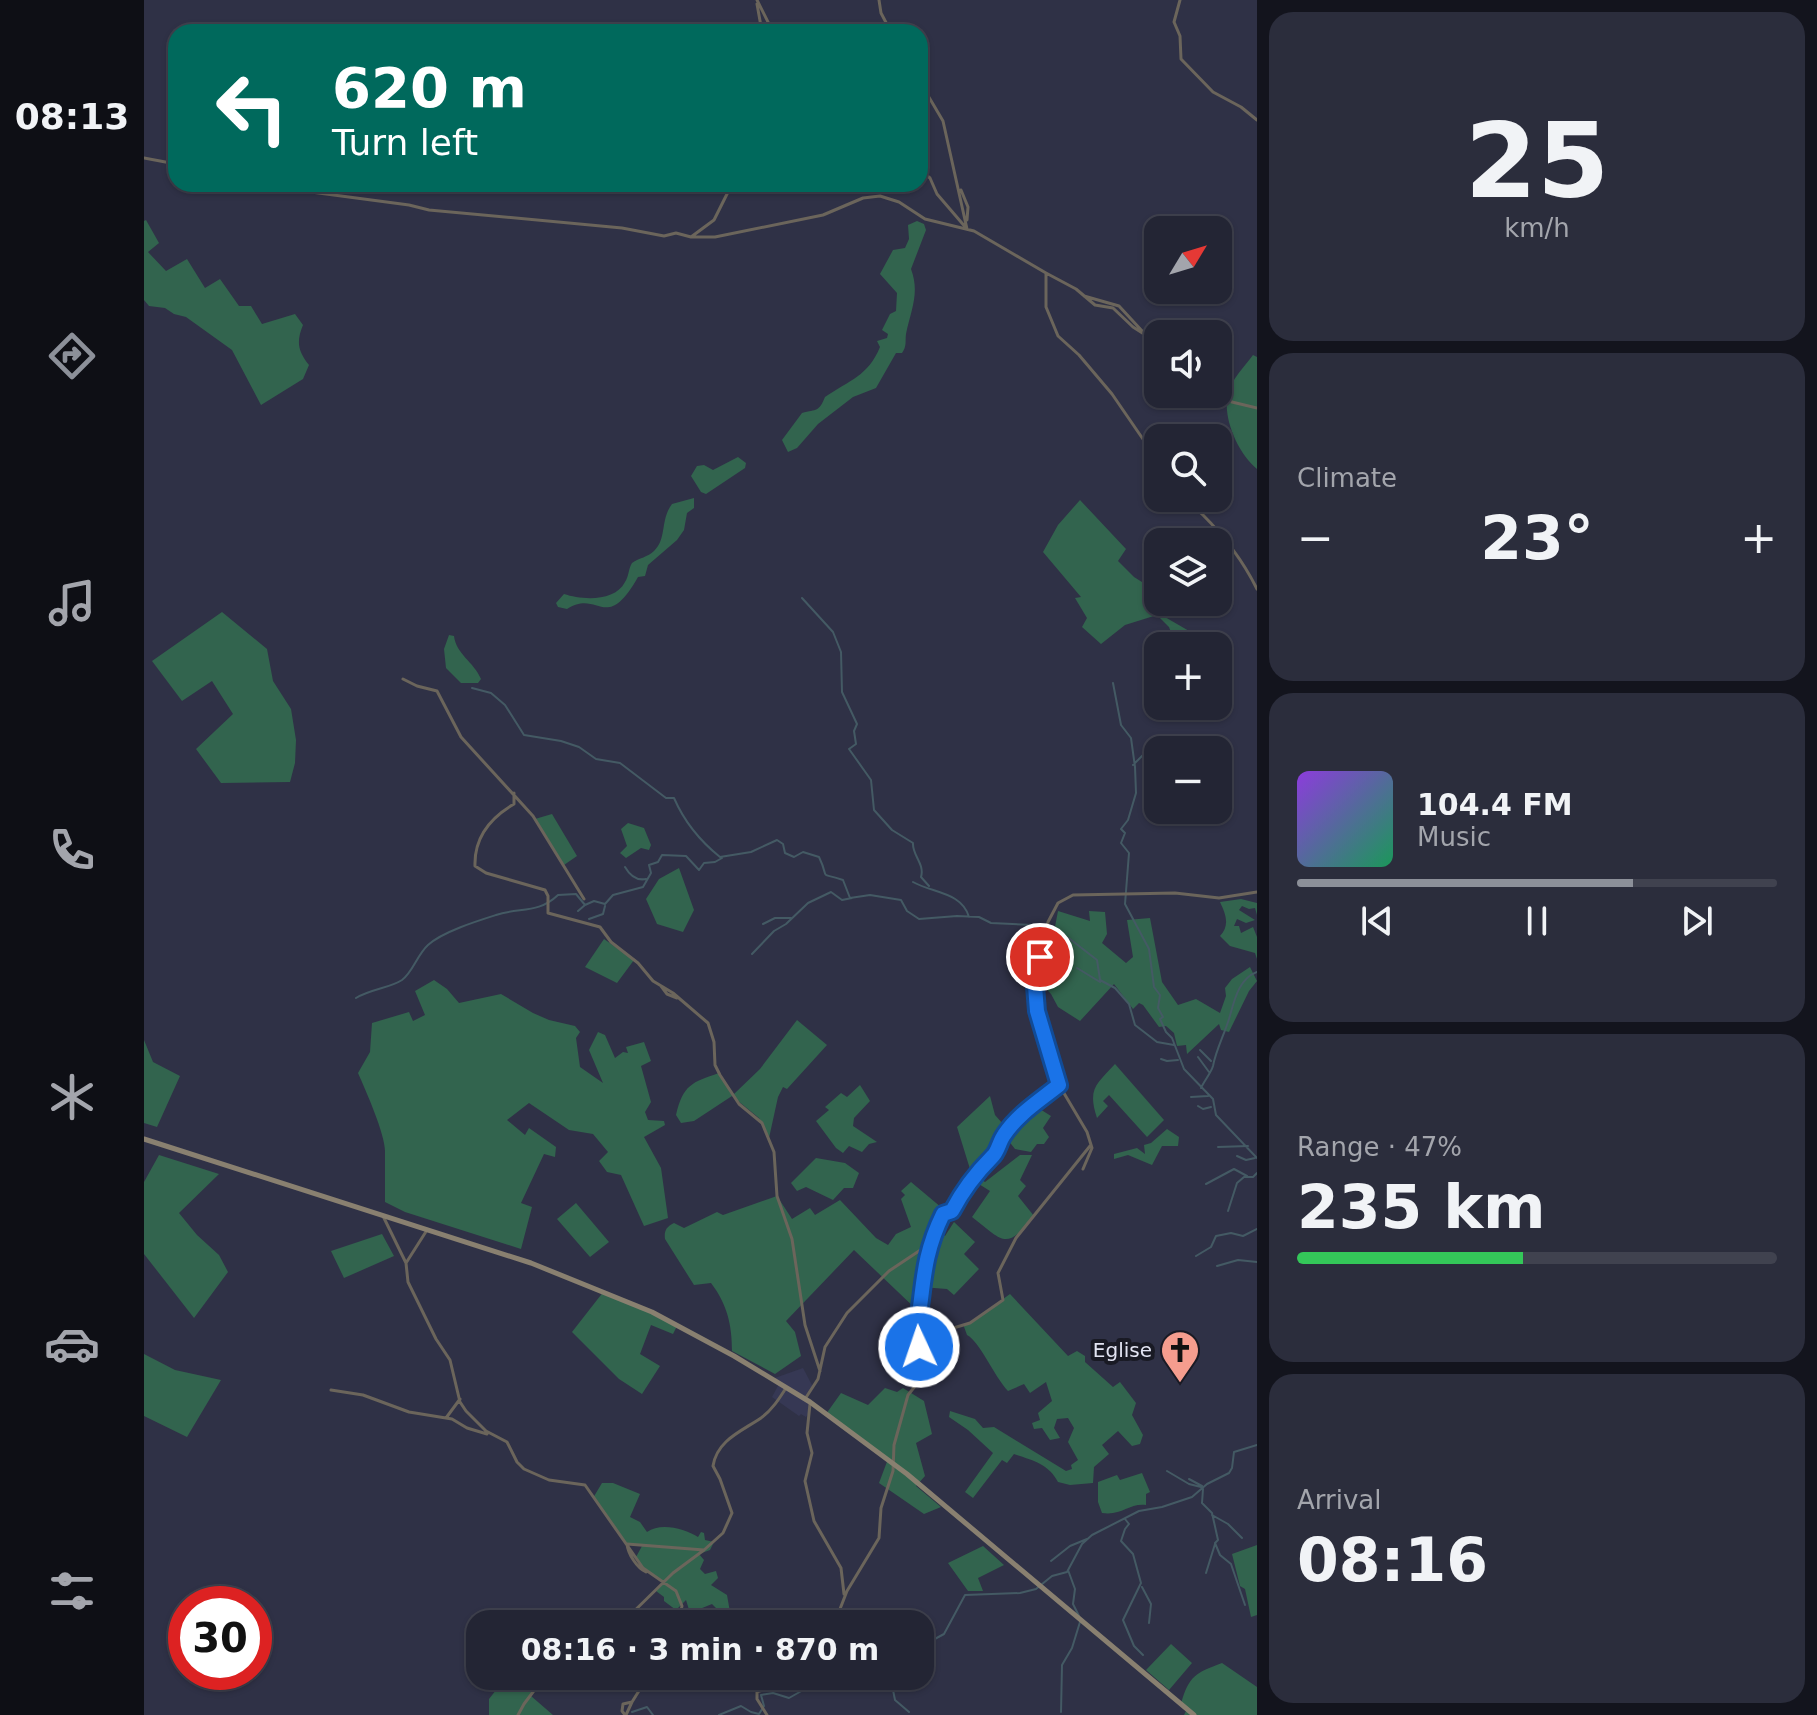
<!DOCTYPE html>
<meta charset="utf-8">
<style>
body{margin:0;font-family:"DejaVu Sans",sans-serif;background:#2b2d3c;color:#f1f3f6;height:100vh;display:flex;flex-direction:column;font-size:30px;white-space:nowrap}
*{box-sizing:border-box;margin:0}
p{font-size:26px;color:#a3a5ac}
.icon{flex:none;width:44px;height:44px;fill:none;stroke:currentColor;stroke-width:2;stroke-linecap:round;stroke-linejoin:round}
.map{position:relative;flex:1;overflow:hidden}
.panel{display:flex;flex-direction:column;gap:12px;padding:12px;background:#13141d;width:560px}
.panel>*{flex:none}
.top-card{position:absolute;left:24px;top:24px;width:760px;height:168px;border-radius:24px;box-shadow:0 2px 6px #0004,0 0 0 2px #40424f;background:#00695c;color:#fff;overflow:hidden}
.needle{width:52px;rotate:52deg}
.controls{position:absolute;left:1000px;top:216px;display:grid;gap:16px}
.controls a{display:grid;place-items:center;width:88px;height:88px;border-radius:16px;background:#232534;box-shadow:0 2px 6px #0004,0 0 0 2px #40424f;font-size:40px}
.speed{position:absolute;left:24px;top:1586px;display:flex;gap:16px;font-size:40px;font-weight:700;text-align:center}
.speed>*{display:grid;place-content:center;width:104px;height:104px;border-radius:50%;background:#232534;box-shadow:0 2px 6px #0004,0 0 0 2px #40424f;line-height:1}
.speed .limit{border:12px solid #d22;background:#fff;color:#111}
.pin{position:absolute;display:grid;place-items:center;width:68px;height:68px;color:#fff;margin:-34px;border:4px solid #fff;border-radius:50%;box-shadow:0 2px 8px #0007}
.me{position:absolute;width:88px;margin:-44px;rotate:357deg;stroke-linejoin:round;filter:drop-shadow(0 0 6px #0008)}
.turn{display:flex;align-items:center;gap:28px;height:168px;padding:0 32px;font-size:36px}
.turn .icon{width:104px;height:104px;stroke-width:2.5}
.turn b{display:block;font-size:56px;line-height:68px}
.big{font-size:60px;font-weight:700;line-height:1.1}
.panel .widget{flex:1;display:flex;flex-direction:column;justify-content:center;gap:12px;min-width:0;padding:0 28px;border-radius:24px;background:#2b2d3c}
.panel .dial{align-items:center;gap:0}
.dial b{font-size:104px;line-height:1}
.song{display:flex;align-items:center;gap:24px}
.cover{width:96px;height:96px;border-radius:12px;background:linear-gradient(135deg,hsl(270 70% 55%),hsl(150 70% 35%))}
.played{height:8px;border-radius:4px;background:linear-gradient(90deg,#8c9099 70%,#40424f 70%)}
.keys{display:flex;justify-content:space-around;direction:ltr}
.heat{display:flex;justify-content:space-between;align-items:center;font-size:44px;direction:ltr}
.charge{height:12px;border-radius:6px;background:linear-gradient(90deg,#34c759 47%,#40424f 0)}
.trip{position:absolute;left:322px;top:1610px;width:468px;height:80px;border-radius:24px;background:#232534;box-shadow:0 2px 6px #0004,0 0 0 2px #40424f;font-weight:700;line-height:80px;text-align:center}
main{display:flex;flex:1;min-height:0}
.tabs{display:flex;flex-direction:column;width:144px;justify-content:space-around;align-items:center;background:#0e0f15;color:#a3a5ac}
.tabs .icon{width:56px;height:56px}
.tabs .current{color:#8c9099}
.tabs b{font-size:36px;color:#f1f3f6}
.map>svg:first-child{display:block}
</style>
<main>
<nav class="tabs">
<b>08:13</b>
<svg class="icon current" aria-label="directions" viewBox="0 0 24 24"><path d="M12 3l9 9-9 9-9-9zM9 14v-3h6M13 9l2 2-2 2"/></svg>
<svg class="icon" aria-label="music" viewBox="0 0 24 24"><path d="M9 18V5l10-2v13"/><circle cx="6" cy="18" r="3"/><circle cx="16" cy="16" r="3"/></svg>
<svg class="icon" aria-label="phone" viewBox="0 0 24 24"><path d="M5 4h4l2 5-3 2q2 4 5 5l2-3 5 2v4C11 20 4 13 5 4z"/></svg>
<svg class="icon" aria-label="climate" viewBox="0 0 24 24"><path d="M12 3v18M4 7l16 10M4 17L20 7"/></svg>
<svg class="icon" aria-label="car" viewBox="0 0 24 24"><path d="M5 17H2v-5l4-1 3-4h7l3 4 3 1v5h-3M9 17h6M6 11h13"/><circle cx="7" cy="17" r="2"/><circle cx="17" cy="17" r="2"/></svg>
<svg class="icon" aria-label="filters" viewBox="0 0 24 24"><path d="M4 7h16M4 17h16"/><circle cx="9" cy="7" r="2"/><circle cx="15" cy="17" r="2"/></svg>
</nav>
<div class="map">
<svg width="1113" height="1715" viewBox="0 0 1113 1715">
<rect width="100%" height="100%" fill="#2f3146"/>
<!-- built -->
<path fill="#363854" d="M659 1368 669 1387 661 1399 666 1402V1411L662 1417 657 1414 655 1416 628 1397 635 1384 628 1379Z"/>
<!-- green -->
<path fill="#32644e" d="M2 220 15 243 4 252 22 271 43 259 61 288 76 279 95 306H107L118 324 151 314 159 325C152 342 154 351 165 365L159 379 117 405 88 350 42 317 30 314 21 308 5 306 0 300V221Z
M773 221 780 224 782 230 767 269C776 293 767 310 762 334 761 342 763 346 758 353H752L732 388 709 397 674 424 653 448 644 452 638 440 658 413C673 409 675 412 681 397 706 380 724 376 736 347L733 341 743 338 744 334 738 330 746 314 752 311 753 293 736 274 749 250 761 248 765 239 764 225Z
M1109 355 1113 357V469C1094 453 1078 418 1084 393 1087 380 1101 366 1109 355Z
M594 457 602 463 601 468 562 494 557 492 547 476 553 466 560 465 569 470Z
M550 498V508L543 513 540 530 533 540 504 565 501 576 494 577C461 635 455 588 423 609L414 607 412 603 420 594C438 600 471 602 481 582 485 576 484 570 488 563 495 558 504 557 510 551 523 539 516 520 528 504Z
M936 500 982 549 974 561 990 577 1014 592V602H1021L1014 613 1052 635 1064 646H1032L1025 627 1013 615 981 625 957 644 938 627 943 618 931 598 937 597 899 552 914 525Z
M78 612 123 649 129 681 147 709 152 740 151 763 146 782 77 783 52 749 89 714 68 681 38 701 8 661Z
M305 635 310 636C312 654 330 662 337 679L334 683H317L302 668 300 649Z
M408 814 433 856 420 865 391 819Z
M484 823 500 828 507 845 505 850 497 848 482 858 476 853 483 846 477 829Z
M535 868 550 910 539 932 513 924 502 899 515 879Z
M1097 899 1113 903V915L1111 908 1105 909 1098 906 1095 910 1111 920 1102 923 1093 919 1090 926H1095L1097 933 1109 927 1113 937V959L1111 953 1086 946 1076 936C1086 925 1082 915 1076 902Z
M914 911 946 921 945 911 961 912 963 934 958 943 982 963 989 957 983 920 1006 918 1018 982 1034 1005 1052 999 1076 1013 1082 996 1081 988 1088 979 1106 967 1113 981 1105 991 1085 1032 1077 1030 1075 1024 1043 1054 1042 1045 1033 1046 1030 1033 1022 1026 1015 1027 999 1005 995 1003 989 1009 970 984 936 1021 914 1007 907 994 894 980 909 963 905 958Z
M460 939 490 960 473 983 441 967Z
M290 980 303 989 315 1003 357 994 389 1013 405 1020 431 1026 436 1032 432 1038 436 1067 459 1083 445 1050 454 1032 461 1035 471 1058 479 1052 484 1053 482 1047 500 1042 507 1061 497 1066 507 1102 501 1112 504 1120 520 1121 521 1125 500 1137 517 1168 524 1218 500 1226 477 1175 463 1172 455 1161 464 1152 449 1134 425 1130 385 1103 363 1120 381 1135 385 1128 412 1147 411 1157 400 1154 377 1203 388 1207 377 1249 261 1212 241 1202C241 1185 241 1168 241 1151 241 1134 222 1091 214 1073L226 1052 228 1023 265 1012 269 1021 281 1015 271 991Z
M653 1020 683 1045 643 1089 639 1087 634 1097 625 1138 615 1118 588 1096 550 1121 537 1123 532 1115C539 1085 548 1082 575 1073L590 1094 616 1069Z
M0 1040 9 1062 36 1076 13 1127 0 1123Z
M971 1064 1020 1120 1003 1137 965 1095 959 1101 964 1106 953 1118C943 1088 953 1084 971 1064Z
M716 1085 726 1101 710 1118 709 1126 733 1142 725 1144 718 1152 705 1146 699 1153 692 1148 672 1121 685 1110 681 1107 697 1093 703 1097Z
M846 1096 851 1115 859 1124 883 1101 907 1116 899 1128 905 1137 900 1144H893L887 1152 871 1149 860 1135C853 1151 842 1162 833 1177L841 1182 876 1155H888L876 1180 882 1186 874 1196 890 1216C862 1251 860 1242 828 1217L846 1191 822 1176 826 1169 813 1127Z
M1023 1129 1035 1137 1034 1146H1018L1008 1165 984 1155 970 1159V1154L993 1148 1001 1154 1000 1145 1007 1143Z
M15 1155 75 1174 35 1213 53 1235 75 1255 84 1272 50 1318 0 1254V1182Z
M672 1158 701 1163 715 1173 709 1188H700L689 1200 662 1187 653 1191 647 1183Z
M767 1182 804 1213 799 1214 792 1230 801 1236 810 1222 831 1242 820 1254 835 1269 810 1295 803 1289 777 1287 774 1311 710 1250 642 1321 651 1332 657 1356 631 1374 588 1351C588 1324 583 1304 567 1283L550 1285 521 1239C520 1231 522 1227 530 1223L540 1228 573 1212 579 1215 633 1196 648 1219 666 1208 671 1215 696 1200 732 1238 744 1245 752 1234 767 1227 757 1199 761 1195 757 1191Z
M432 1203 465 1242 446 1257 413 1219Z
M238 1234 250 1256 200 1278 187 1251Z
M460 1291 533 1326 529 1334 507 1325 496 1354 516 1366 498 1394 475 1379 428 1332Z
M866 1294 924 1356 933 1351 941 1356V1362L969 1387 976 1382 992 1403 988 1415 999 1435 996 1444 988 1446 974 1431 958 1445 965 1454 950 1467 949 1483 926 1485 914 1482C905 1464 888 1460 870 1454L863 1463 858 1460 829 1498 821 1492 849 1453 824 1430 805 1417 806 1411 831 1419 839 1428 850 1427 922 1471 928 1469 927 1465 934 1460 924 1442 930 1428 924 1418 913 1419 910 1428 916 1438 906 1440 898 1428 890 1429 888 1423 896 1420 894 1413 908 1401 902 1382 886 1393 880 1384 864 1391C850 1376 836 1342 823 1335L819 1324 826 1323Z
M0 1354 31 1370 77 1380 43 1437 0 1416Z
M741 1388 753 1392 759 1388 780 1401 788 1434 772 1443 781 1476 772 1486 797 1507 780 1514 735 1483 744 1459 682 1414 697 1393 724 1405Z
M998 1473 1006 1492 1002 1494V1505C985 1503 978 1516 958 1513L954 1502V1482L973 1475 976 1480Z
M458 1483H469L496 1494 486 1517 496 1522 503 1532C517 1522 541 1529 554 1537L557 1532 560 1533 561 1540 570 1542 566 1550 555 1554 560 1560 556 1569 561 1574 572 1571 574 1578 567 1585 583 1595 586 1612 582 1618 568 1604 546 1613 542 1600 532 1610 520 1601V1597L512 1591 520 1583 499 1568 492 1557 498 1546 483 1544 449 1498Z
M1113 1545V1615L1107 1617 1101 1589 1096 1586 1088 1554Z
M839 1546 860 1565 834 1578 839 1591H824L804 1563Z
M1027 1644 1048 1663 1025 1690 1002 1670Z
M1078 1663 1113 1687V1715H1040L1043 1709 1037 1704C1045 1675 1052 1673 1078 1663Z
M363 1676H413L401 1679 387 1696 409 1715H345V1699Z"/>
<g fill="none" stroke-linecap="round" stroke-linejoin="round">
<!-- stream -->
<path stroke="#445a64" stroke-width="2" d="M658 598 689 632 697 652 698 692 713 724 710 731 712 744 705 749 727 780 730 810 748 830 769 843C768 855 781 864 777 877L785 886
M969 683 977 725 987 738 991 767 992 793 984 820 977 829 981 833 977 843 985 853 981 904 1005 949 1010 987 1016 995 1014 1008 1019 1017 1016 1019 1022 1032 1028 1038 1040 1069 1069 1099 1072 1115 1113 1158
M328 688 347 693 361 705 380 735 417 741 435 747 452 759 476 763 522 798H530C540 821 556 841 576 857L607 852 633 840 639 844 641 853 650 857 659 852 675 857C687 882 672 871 699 880L706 898 726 895 757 900 763 911 775 919 813 916 835 917 847 923 889 925 926 939 953 960 956 980 971 988 985 1004 991 1025 1013 1042 1030 1045
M989 765 1010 744 1025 738
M481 867C485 874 492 881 502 879
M769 882C788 893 818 892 825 917
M434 911 441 905
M445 919 459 914 461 906
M619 924 631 918H647
M608 954 630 931 642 924 664 903 687 892 698 900 708 898
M933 968 956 982
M212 998C227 989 246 988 258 980 269 972 273 955 284 945 298 932 333 921 352 915 376 907 394 914 414 895L432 894 441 905 450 901 461 904 469 895 499 887 507 873 505 865 514 862 518 855 542 856 555 870 560 863 571 862 578 858
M1056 1050 1067 1061
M1054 1057 1065 1072
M1017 1059 1023 1061 1034 1060
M1057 1088C1060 1081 1067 1073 1069 1066 1072 1050 1080 1035 1085 1019 1090 1002 1094 979 1113 972
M1047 1097 1064 1096
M1054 1106 1059 1109 1067 1107
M1074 1147 1104 1146
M1093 1156 1102 1160 1111 1158
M1062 1184 1090 1169 1103 1176
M1084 1211 1093 1183 1100 1177H1109L1113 1173
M1052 1256 1067 1247 1072 1236 1087 1233 1099 1236 1113 1229
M1073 1266 1094 1260 1113 1262
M1023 1471 1045 1484 1057 1487
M1045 1479 1058 1486
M1059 1489 1058 1503 1068 1513 1074 1540 1071 1543 1076 1555 1087 1564 1101 1605
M1068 1515 1084 1524 1098 1538
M981 1519 985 1524 981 1529 977 1541 989 1554 997 1583 979 1620 990 1646 999 1655
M907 1561 926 1546 943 1539
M924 1570 931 1589 929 1604 935 1616
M1062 1573 1071 1544
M998 1587 1007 1604 1005 1623
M776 1647 800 1634 821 1595 876 1593 892 1589 908 1576 923 1572 938 1544 948 1535 995 1511 1018 1507 1048 1497 1063 1484 1085 1473 1088 1468 1090 1452 1113 1445
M743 1676 748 1685 751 1700 765 1712
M488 1712 503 1707 509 1715
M917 1712 918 1665 928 1648 936 1622
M575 1715 597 1706 607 1712 615 1714 620 1706 617 1695 629 1693 645 1698 677 1680 693 1676"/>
<!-- street -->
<path stroke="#6b655b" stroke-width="3" d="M613 0 629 32
M735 0 737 13 747 32
M1036 0 1030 22 1036 36 1037 59 1069 92 1097 107 1113 120
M613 4 618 32
M776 82 799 121 823 229
M0 158 32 164
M776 170 786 178 793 194 823 229
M132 184 152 190 265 205 285 210 478 228 520 236 532 233 547 237H571L679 215 719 198 736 196 755 202 781 219 830 231 902 273V307L914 336 935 355 968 394 1014 461
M817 190 824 207 823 220
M547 237 570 220 588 184
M902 273 932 289 951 305 969 308 989 327 1014 343
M940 296 975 306 999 332
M1074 392 1088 402 1113 408
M1039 498C1045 504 1053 509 1059 515 1082 538 1099 561 1113 589
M259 679 273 686 293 691 317 737 389 816 440 899
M370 793V804C346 818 330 837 331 866L342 873 401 890 404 896V913L456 927 467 942 494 963 509 981 529 993 564 1023 570 1042 571 1065 576 1075 595 1104 618 1123 630 1152 633 1196 648 1239 661 1325 676 1371
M517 986 523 994 533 998
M939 1169 948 1148 943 1132 911 1078 891 996 904 922 914 903 929 895 1031 893 1075 898 1113 892
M239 1216 262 1263 264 1282 292 1339 306 1360 316 1402 322 1411 342 1431 363 1442 373 1462 380 1469 405 1480 441 1485 499 1568 532 1591 538 1606 534 1624
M262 1263 283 1230
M773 1350 786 1335 826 1323 859 1300 854 1273 872 1238 946 1146
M187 1390 219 1395 265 1412 308 1419 323 1428 343 1434
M661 1399 674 1379 681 1347 703 1313 745 1271 778 1249 799 1214 808 1211 840 1164 851 1155 858 1137 868 1125 882 1110 919 1081
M666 1404 663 1433 668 1453 661 1481 670 1521 697 1568 700 1594
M302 1418 316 1399
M502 1572C493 1568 484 1554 483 1544L560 1550 579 1533 588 1513 576 1479 569 1466C573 1440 598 1431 617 1418 628 1410 635 1399 642 1388
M477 1624 529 1573 560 1550
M696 1624V1609L703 1591 735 1538 737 1508 749 1471 750 1445 764 1395 772 1385C771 1338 771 1286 787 1240
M374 1715 380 1704 398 1680 413 1676
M481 1715 478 1711 479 1704 488 1702 498 1686 514 1676
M482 1715 488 1702
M623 1715 613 1699V1692C629 1685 639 1694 652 1688 658 1685 663 1679 669 1676"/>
<!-- secondary -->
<path stroke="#898070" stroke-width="5" d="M0 1139 387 1263 508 1312 590 1356 666 1402 763 1474 1050 1715"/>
</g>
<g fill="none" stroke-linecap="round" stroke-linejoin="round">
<defs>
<path id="route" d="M775 1347 773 1350 770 1343C781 1294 775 1263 799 1214L808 1211C818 1192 833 1172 848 1157 854 1152 855 1142 860 1135 874 1114 895 1101 915 1085L893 1011 891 986 896 957"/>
</defs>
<!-- route casing -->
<use href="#route" stroke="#114b97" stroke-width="20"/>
<!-- route -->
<use href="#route" stroke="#1a73e8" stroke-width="14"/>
</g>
<!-- icons -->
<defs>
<symbol id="church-pin" viewBox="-11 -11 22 30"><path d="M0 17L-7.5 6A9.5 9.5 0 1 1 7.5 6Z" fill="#f59d8e" stroke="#191a24"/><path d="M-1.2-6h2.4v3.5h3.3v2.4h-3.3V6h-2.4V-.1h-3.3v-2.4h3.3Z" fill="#111"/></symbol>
</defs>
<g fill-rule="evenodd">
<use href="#church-pin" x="1014" y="1328" width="44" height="60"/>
</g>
<g text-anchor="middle" stroke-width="8" stroke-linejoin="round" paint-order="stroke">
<!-- poi labels -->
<g font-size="20" fill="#e2e4f2" stroke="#191a24" text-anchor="end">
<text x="1008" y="1357">Eglise</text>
</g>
</g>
</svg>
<div class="controls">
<a><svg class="needle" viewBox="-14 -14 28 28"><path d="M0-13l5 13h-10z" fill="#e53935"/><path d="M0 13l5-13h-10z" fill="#a3a5ac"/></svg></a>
<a><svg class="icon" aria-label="sound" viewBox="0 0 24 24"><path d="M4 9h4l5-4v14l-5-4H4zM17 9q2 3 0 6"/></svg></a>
<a><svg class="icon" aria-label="search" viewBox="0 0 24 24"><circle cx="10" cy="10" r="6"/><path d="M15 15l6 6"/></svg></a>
<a><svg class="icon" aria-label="layers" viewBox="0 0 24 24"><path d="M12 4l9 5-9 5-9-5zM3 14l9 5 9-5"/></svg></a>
<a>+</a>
<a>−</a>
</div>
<div class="speed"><div class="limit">30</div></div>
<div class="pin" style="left:896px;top:957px;background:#d93025"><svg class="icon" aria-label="arrive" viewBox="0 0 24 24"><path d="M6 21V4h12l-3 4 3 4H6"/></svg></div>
<svg class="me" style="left:775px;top:1347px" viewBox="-20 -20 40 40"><circle r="17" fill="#1a73e8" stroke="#fff" stroke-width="3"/><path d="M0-11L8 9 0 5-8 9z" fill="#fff"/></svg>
<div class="trip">08:16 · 3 min · 870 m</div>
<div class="top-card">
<div class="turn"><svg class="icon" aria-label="left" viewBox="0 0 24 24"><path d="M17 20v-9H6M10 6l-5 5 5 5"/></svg><div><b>620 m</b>Turn left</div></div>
</div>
</div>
<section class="panel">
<div class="widget dial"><b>25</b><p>km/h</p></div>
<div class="widget"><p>Climate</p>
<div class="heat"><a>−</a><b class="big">23°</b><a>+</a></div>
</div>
<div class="widget">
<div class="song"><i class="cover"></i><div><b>104.4 FM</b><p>Music</p></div></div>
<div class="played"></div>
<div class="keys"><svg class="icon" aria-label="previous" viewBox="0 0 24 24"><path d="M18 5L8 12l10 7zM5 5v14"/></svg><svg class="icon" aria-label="pause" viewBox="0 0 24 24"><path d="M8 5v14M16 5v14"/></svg><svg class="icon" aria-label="next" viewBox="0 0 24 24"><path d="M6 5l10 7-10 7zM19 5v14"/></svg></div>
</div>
<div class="widget"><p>Range · 47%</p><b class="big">235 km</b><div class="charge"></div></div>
<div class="widget"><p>Arrival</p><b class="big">08:16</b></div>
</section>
</main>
